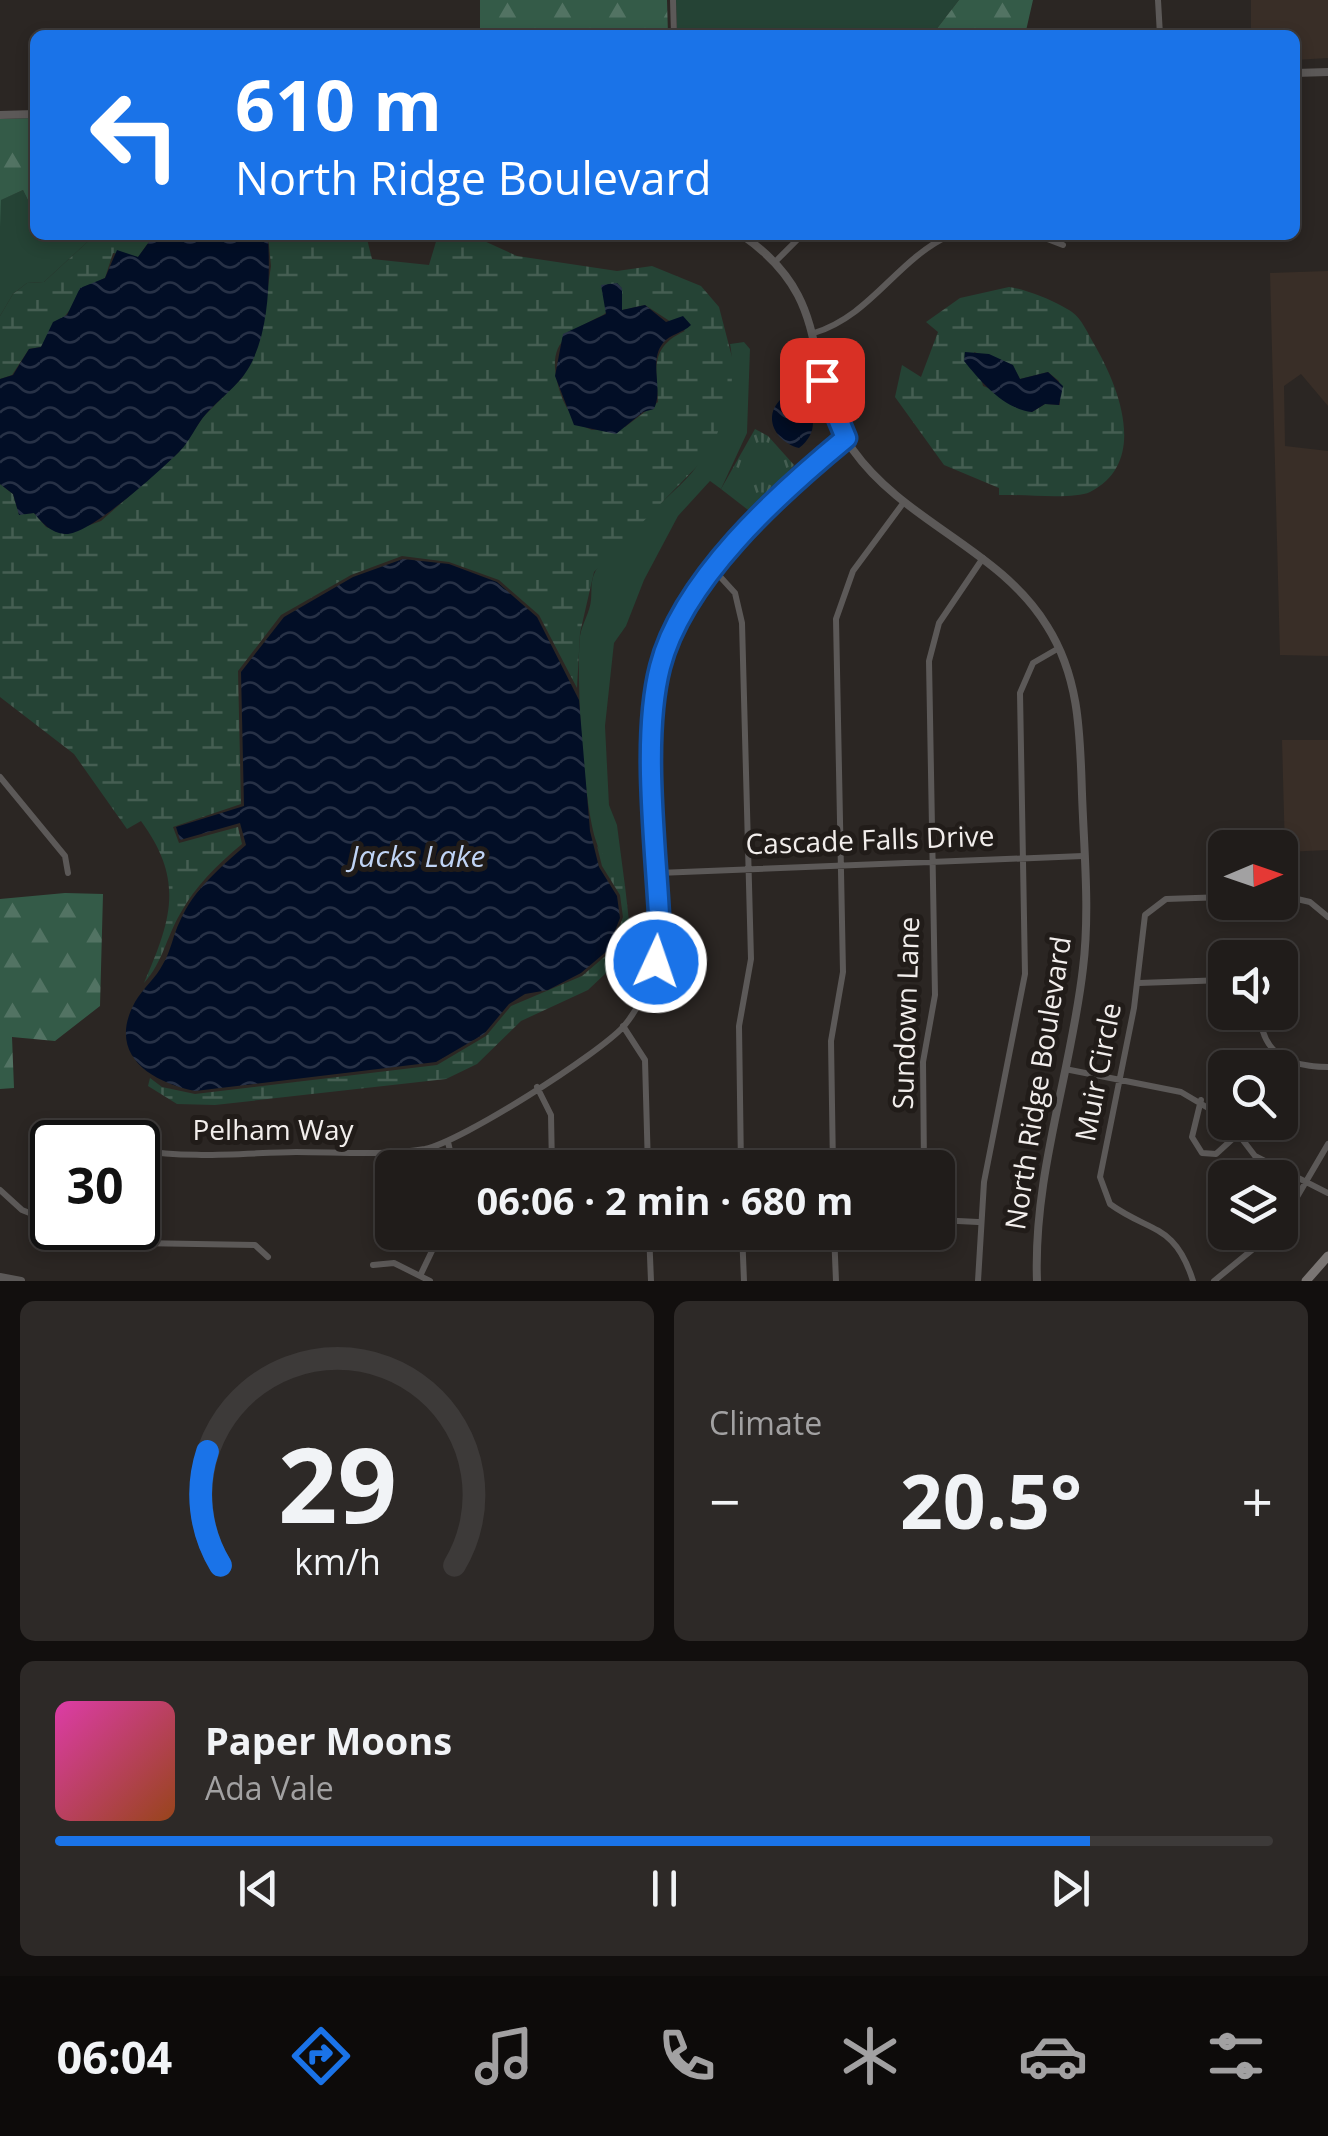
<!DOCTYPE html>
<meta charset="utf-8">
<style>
body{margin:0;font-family:"Open Sans",sans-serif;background:#2d2927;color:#f1f3f6;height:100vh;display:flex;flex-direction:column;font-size:38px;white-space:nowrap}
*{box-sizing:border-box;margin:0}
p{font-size:32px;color:#a2a1a2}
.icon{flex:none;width:55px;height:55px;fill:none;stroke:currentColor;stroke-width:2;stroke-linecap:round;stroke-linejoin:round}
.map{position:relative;height:1281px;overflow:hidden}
.sheet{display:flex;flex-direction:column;gap:20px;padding:20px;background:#120f0e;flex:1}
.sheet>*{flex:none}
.top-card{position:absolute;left:30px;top:30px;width:1270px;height:210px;border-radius:15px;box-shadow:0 5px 15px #0003,0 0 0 2px #3d3a39;background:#1a73e8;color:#fff;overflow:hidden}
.needle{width:65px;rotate:88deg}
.tools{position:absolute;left:1208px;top:830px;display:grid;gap:20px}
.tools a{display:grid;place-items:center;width:90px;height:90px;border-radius:15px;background:#201c1a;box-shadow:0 5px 15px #0003,0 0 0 2px #3d3a39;font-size:50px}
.speed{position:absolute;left:30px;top:1120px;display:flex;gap:20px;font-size:50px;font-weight:700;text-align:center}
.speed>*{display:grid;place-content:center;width:130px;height:130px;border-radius:50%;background:#201c1a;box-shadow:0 5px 15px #0003,0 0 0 2px #3d3a39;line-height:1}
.speed .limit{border:5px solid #111;border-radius:15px;background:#fff;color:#111}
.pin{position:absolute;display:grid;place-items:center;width:85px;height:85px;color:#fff;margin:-42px;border-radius:20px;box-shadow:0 5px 15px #0006}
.me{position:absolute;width:110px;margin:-55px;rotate:3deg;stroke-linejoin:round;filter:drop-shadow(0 0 8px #0008)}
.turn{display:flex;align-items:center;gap:35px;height:210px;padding:0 40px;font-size:45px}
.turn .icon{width:130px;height:130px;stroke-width:2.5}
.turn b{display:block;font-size:70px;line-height:85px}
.big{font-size:75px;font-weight:700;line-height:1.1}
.sheet .widget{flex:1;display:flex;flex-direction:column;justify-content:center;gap:15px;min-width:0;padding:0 35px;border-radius:15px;background:#2d2927}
.sheet .dial{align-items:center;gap:0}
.dial svg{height:260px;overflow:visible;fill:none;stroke:#3d3a39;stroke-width:7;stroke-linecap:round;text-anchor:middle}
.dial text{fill:#f1f3f6;stroke:none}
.song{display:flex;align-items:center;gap:30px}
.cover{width:120px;height:120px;border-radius:15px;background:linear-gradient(135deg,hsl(320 70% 55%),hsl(20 70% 35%))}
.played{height:10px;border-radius:5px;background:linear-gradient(90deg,#1a73e8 85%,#3d3a39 85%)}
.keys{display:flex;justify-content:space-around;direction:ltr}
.heat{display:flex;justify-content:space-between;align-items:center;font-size:55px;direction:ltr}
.sheet .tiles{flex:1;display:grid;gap:20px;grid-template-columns:1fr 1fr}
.widget:last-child{grid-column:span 2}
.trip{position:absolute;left:375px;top:1150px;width:580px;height:100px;border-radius:15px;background:#201c1a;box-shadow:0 5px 15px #0003,0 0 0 2px #3d3a39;font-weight:700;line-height:100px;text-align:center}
.menu{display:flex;height:160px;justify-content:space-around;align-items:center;background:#0d0b0a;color:#a2a1a2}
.menu .icon{width:70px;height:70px}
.menu .current{color:#1a73e8}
.menu b{font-size:45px;color:#f1f3f6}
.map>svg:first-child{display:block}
</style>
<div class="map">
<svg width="1328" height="1281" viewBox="0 0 1328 1281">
<defs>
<pattern id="forest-firs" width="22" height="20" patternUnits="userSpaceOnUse" patternTransform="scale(2.5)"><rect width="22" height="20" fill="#345b48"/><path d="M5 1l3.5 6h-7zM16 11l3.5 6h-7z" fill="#527363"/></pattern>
<pattern id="wetland-marsh" width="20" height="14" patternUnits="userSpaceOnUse" patternTransform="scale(2.5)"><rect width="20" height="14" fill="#254335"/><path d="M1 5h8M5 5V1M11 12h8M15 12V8" fill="none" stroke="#455e52"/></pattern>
<pattern id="park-tufts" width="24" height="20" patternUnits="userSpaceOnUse" patternTransform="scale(2.5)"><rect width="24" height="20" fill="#254335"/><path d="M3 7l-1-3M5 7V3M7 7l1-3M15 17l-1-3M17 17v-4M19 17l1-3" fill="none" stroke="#455e52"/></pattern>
<pattern id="water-waves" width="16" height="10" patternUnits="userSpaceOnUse" patternTransform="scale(2.5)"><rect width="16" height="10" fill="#020e26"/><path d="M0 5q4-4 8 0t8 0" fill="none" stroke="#273146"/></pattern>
</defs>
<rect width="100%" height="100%" fill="#2b2623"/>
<!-- built -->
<path fill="#392e27" d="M1251 0H1328V58L1295 60V35H1251Z
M1328 271V406L1301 374 1284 386 1285 446 1328 451V656L1280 655 1270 273Z
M1282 740H1328V850L1285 852Z"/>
<!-- grass -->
<path fill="#254335" d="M676 0H959L932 35H677Z
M23 190 29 202 35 201V235H95L44 282 27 283 13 294 0 316V200Z
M744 342 750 349 747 433 721 489 710 481 678 516 644 580 626 626 614 643 605 726 609 805 617 825 625 886C613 872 601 859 596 841 583 802 576 678 580 636 582 624 590 612 591 600 592 589 590 581 596 570 620 533 658 509 687 478 716 448 738 384 730 344Z"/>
<!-- forest -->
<path fill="url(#forest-firs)" d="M480 0H667L668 35H480Z
M959 0H1033L1025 35H932Z
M35 118V201L29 202 23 190 1 200 0 227V119Z
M65 893 103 894 100 1006 55 1041 12 1037 14 1088 0 1089V899Z"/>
<!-- wetland -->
<path fill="url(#wetland-marsh)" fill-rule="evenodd" d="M95 235H154L138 257 113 253 105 278C69 296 86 292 65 316 54 329 50 332 41 347L29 349 12 375 0 379V316L13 294 27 283 44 282Z
M268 235H325L342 242 346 235H366L372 259 429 265 438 235H471L517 256 617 271 652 266 701 286 719 307 733 361 731 393 711 452 594 572 580 633 577 688 539 615 499 580 449 562 402 556 351 575 281 615 238 671 241 804 173 827 179 843 238 827 242 844C217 865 196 885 180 914 166 938 163 962 144 983 171 920 185 881 141 821L127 829 74 754 0 697V484L13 494 19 514 34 513 46 527 65 534 101 521 178 453 204 416 242 378 261 334 271 266ZM622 293V310L645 305 685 331C650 347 656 367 658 402L625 427 592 430C577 425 566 410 561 395 545 347 561 335 601 316 608 313 616 300 622 293Z
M1009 287C1026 289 1058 302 1072 312 1082 319 1088 334 1094 344 1119 387 1149 462 1090 492 1073 500 1021 494 999 495V488L944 465 895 397 902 365 921 377 938 332 926 322 960 298ZM974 352 1012 365 1020 379 1048 372 1059 381 1060 405 1045 404 1032 412C1011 409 1002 392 983 386Z
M597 846 625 886 629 921 623 957 588 990 521 1021 477 1064 446 1079 215 1105 177 1104 148 1086 150 1078 162 1087 195 1094 437 1065 486 1036 511 1006 582 976 610 952 623 917 620 895 602 866Z"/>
<!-- park -->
<path fill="url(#park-tufts)" d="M755 429 768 436 794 465 752 513 721 489Z"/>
<!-- water -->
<path fill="url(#water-waves)" d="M154 235H268C270 276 270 333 248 369 238 386 219 399 206 414 196 425 190 441 180 451 161 470 89 536 65 534 51 533 42 523 34 513L19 515 13 494 0 484V379L13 375 29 349 41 347 53 322 67 315 80 288 105 278 117 250 138 257Z
M617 283 622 288V310L645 305 666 322 683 316 691 325C683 333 670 334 663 343 648 362 664 388 654 409L643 412 616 434 574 425 555 376 563 334 606 314 601 285Z
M965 352 989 354 1013 365 1020 379 1048 372 1063 386 1059 405 1045 404 1032 412C1004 409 981 382 964 361Z
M803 396C816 415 818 433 799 448 776 442 761 417 782 398Z
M403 559 449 564 497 582 537 617 579 700 590 831 599 867 617 896 620 918 607 951 581 973 548 990 525 994 509 1004 484 1034 436 1062 195 1091C148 1081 107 1053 135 1002 143 988 156 978 163 964 171 951 173 935 180 921 194 889 220 868 246 845L240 823 180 840 176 827 244 806 241 672 284 617 353 577Z"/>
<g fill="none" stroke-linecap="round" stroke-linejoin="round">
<!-- minor -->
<path stroke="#5c5958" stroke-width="6" d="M673 0 674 35
M1158 0 1160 35
M1037 235 1063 245
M776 261 802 235
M814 333C872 315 896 260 950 235
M714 570 735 593 742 623 751 959 739 1026 741 1168
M0 777 65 856 68 873
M658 873 1083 856
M1280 895 1310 902 1328 917
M1139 983 1225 980
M1260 1012C1261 1054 1289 1067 1328 1067
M623 1026 645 1060 648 1168
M1065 1069 1181 1092 1225 1118
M537 1087 551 1115 552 1168
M1201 1100 1192 1137 1202 1153 1216 1154 1238 1134
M1229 1122 1255 1156 1328 1193
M102 1131 112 1142
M448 1142 454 1168
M138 1150C189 1159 244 1153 296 1152 338 1152 384 1156 425 1149 461 1142 599 1054 624 1026 639 1008 652 982 657 958 676 861 631 753 663 657 691 573 779 493 846 439
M833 1168 831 1041 843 972 836 619 853 571 904 502
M924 1168 923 1062 935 995 929 661 939 623 983 558
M0 1190 22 1210 52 1222
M938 1220 978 1222
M1280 1226 1328 1144
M73 1228H87
M111 1228 138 1243 255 1245 268 1257
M649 1232 651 1281
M742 1232 744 1281
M834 1232 836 1281
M373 1265 394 1263 430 1281
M420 1276 441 1232
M978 1281 984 1182 1025 974 1020 693 1033 663 1059 648
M1193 1281C1175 1223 1150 1233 1110 1204L1100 1177 1134 1008 1145 915 1166 899 1225 897
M1214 1281 1274 1232"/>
<!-- tertiary -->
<path stroke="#5c5958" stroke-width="8" d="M1295 73 1328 72
M0 115 35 114
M742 235C840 303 796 369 853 450 905 523 1000 549 1047 626 1080 678 1080 735 1082 794 1084 851 1090 911 1083 968 1071 1074 1033 1174 1037 1281
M0 1277 21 1281"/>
<!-- secondary -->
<path stroke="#7a7573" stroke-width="9" d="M1306 1281 1328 1256"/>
</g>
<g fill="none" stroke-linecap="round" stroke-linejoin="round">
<defs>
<path id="route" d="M656 962 660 934C657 856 641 741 660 667 682 580 778 494 846 438L822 380"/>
</defs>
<!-- route casing -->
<use href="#route" stroke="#114b97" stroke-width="25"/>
<!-- route -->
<use href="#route" stroke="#1a73e8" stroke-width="18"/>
</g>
<g text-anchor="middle" stroke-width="10" stroke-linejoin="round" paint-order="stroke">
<!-- street labels -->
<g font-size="28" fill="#f2eeec" stroke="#211c19">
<text transform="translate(870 840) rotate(-2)" y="10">Cascade Falls Drive</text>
<text transform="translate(906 1013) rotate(-88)" y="10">Sundown Lane</text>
<text transform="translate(1098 1072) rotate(-79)" y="10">Muir Circle</text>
<text transform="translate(1038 1083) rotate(-81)" y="10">North Ridge Boulevard</text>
<text x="273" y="1140">Pelham Way</text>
</g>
<!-- water labels -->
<g font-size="30" font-style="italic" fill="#c0d4f5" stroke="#211c19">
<text x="418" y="867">Jacks Lake</text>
</g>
</g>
</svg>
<div class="tools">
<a><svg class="needle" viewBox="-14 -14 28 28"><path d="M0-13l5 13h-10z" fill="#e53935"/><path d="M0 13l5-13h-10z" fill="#a2a1a2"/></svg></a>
<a><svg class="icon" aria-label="sound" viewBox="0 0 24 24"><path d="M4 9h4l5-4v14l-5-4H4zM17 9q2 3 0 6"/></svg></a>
<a><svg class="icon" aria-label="search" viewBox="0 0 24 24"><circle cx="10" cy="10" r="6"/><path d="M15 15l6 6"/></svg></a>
<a><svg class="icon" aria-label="layers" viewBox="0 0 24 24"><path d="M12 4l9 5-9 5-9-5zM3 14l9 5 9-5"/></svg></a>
</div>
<div class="speed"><div class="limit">30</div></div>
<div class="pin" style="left:822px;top:380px;background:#d93025"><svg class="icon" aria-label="arrive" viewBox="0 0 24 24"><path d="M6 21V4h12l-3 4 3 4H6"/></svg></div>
<svg class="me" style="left:656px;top:962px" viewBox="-20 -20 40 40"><circle r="17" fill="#1a73e8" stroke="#fff" stroke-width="3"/><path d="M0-11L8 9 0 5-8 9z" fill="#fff"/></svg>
<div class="trip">06:06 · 2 min · 680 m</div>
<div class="top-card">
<div class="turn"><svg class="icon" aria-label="left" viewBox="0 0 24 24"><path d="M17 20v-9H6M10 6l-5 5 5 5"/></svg><div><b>610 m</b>North Ridge Boulevard</div></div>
</div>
</div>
<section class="sheet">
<div class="tiles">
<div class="widget dial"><svg viewBox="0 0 100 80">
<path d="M14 69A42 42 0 1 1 86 69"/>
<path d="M14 69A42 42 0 0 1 10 34" stroke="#1a73e8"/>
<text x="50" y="56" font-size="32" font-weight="700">29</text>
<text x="50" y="72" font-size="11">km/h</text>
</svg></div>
<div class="widget"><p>Climate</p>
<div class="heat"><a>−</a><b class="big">20.5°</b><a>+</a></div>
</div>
<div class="widget">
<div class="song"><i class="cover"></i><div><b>Paper Moons</b><p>Ada Vale</p></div></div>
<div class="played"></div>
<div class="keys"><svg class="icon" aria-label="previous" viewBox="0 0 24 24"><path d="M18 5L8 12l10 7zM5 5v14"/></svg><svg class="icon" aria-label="pause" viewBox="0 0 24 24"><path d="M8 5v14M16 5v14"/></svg><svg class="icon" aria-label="next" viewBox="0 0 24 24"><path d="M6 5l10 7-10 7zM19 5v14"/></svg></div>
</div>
</div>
</section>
<nav class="menu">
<b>06:04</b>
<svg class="icon current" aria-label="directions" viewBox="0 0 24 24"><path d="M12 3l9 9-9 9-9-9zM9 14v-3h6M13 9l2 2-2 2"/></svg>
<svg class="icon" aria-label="music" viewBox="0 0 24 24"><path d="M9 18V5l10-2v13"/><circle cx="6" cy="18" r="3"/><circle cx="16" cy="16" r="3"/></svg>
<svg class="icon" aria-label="phone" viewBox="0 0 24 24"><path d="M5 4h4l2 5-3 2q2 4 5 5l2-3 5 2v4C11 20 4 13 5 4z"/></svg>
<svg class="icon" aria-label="climate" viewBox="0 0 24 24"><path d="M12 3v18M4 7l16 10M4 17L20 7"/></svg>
<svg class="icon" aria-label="car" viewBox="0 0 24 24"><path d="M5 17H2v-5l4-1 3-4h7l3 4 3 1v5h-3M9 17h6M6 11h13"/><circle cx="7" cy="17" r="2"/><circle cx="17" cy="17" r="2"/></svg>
<svg class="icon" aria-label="filters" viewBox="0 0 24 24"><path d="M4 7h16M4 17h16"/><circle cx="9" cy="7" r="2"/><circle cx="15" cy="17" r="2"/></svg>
</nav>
